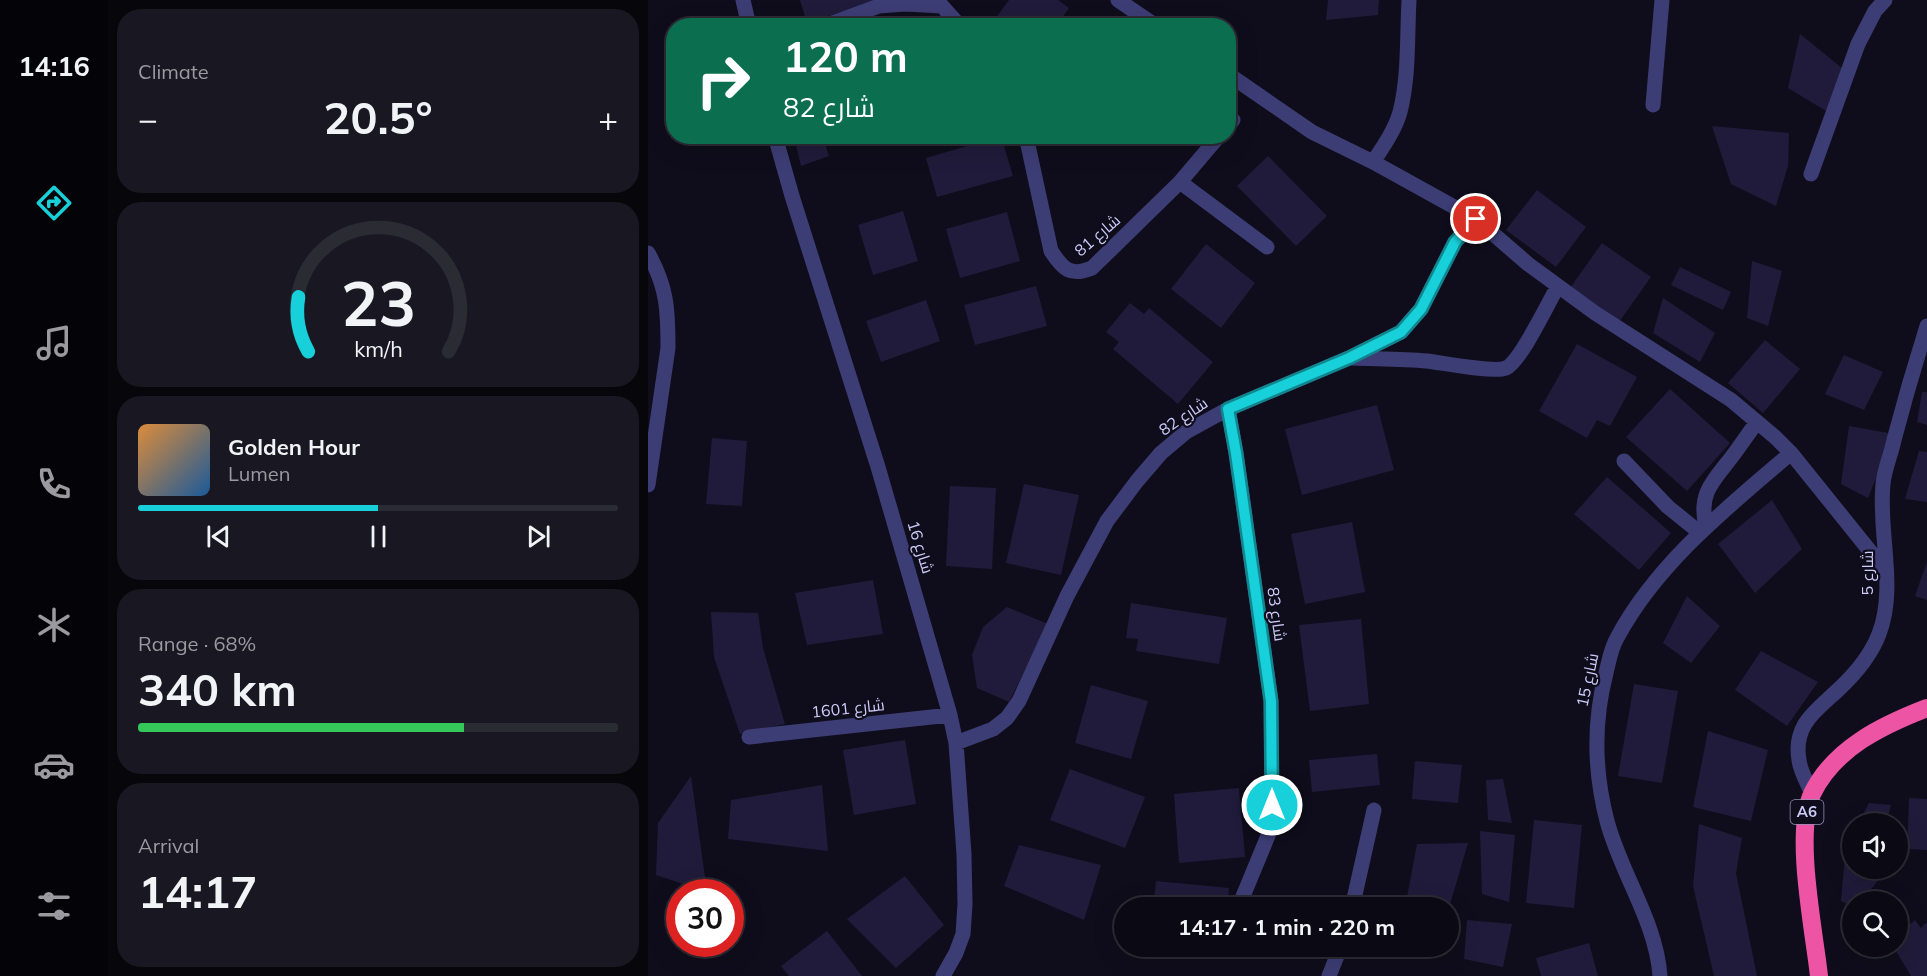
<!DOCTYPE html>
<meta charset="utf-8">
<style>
body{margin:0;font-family:Mulish,Cairo,sans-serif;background:#191822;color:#f1f3f6;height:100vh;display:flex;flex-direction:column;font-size:22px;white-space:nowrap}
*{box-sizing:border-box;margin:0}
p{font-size:20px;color:#9a9aa0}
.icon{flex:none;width:33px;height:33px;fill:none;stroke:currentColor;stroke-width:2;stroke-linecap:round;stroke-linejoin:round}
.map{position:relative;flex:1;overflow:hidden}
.drawer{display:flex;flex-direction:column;gap:9px;padding:9px;background:#06060b;width:540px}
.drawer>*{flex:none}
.hud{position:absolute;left:18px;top:18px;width:570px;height:126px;border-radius:24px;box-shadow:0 6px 24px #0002,0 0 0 2px #2b2b34;background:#0b6e4f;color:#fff;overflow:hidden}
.tools{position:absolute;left:1194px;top:813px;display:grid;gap:12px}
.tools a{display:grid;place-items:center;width:66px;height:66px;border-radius:50%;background:#0b0a14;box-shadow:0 6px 24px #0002,0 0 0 2px #2b2b34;font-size:30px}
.speed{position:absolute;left:18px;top:879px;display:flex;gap:12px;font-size:30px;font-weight:700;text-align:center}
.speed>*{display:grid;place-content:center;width:78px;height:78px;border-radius:50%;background:#0b0a14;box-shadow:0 6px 24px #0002,0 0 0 2px #2b2b34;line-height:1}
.speed .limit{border:9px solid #d22;background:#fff;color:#111}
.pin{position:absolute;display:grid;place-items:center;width:51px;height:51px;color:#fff;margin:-26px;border:3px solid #fff;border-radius:50%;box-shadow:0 2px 6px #0007}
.me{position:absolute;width:66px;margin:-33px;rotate:0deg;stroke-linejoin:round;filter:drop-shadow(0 0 4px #0008)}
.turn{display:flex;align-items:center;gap:21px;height:126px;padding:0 18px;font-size:27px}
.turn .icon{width:78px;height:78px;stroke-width:2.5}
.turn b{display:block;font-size:42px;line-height:51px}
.big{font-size:45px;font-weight:700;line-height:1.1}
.drawer .card{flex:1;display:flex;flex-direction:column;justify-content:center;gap:9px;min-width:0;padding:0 21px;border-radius:24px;background:#191822}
.drawer .dial{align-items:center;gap:0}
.dial svg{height:156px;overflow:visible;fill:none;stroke:#2b2b34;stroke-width:7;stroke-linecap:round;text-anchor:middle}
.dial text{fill:#f1f3f6;stroke:none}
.song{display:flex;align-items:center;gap:18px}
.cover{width:72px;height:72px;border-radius:9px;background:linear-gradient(135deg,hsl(30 70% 55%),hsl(210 70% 35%))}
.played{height:6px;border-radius:3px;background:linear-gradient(90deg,#18d0da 50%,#2b2b34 50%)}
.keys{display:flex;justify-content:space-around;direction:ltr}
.heat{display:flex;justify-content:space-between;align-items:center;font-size:33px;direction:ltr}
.charge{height:9px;border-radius:4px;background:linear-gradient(90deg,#34c759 68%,#2b2b34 0)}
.trip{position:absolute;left:466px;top:897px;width:345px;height:60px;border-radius:30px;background:#0b0a14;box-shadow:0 6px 24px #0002,0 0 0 2px #2b2b34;font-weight:700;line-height:60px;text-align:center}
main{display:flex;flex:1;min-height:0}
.dock{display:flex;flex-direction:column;width:108px;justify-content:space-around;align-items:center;background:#040408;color:#9a9aa0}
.dock .icon{width:42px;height:42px}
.dock .selected{color:#18d0da}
.dock b{font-size:27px;color:#f1f3f6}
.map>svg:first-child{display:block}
</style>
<main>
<nav class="dock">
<b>14:16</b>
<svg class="icon selected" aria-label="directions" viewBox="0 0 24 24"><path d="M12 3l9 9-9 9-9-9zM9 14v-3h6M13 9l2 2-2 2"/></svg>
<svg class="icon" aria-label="music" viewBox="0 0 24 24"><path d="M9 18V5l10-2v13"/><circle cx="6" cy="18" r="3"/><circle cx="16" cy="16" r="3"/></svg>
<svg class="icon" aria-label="phone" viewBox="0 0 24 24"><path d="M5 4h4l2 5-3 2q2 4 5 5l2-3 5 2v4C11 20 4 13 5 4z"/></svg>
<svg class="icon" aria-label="climate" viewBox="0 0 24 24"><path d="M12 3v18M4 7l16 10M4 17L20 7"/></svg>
<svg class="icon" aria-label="car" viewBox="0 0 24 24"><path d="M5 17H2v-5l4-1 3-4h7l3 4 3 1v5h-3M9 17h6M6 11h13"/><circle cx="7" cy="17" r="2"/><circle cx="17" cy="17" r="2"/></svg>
<svg class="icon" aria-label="filters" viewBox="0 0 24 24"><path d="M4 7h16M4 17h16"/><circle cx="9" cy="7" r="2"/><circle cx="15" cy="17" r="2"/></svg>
</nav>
<section class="drawer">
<div class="card"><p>Climate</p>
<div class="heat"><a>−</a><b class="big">20.5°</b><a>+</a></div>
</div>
<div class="card dial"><svg viewBox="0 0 100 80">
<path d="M14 69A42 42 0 1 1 86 69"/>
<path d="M14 69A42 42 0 0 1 9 41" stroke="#18d0da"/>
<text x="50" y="56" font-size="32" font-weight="700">23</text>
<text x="50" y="72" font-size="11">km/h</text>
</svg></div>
<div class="card">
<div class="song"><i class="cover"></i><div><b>Golden Hour</b><p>Lumen</p></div></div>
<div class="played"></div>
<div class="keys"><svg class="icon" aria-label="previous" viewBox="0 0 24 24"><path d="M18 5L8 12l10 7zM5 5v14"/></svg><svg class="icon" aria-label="pause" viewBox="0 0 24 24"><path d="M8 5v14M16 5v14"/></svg><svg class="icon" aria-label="next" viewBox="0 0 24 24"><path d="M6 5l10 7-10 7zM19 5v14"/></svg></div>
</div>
<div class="card"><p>Range · 68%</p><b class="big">340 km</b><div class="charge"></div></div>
<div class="card"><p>Arrival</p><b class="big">14:17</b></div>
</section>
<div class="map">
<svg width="1279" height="976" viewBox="0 0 1279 976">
<rect width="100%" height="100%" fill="#0f0d1b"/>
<!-- building -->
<path fill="#201b3a" d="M152 0H229L159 23Z
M361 0H410L421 8 408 26H342Z
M680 0H731L730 15 678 20Z
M1152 34 1194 68 1178 111 1140 88Z
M1064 126 1141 133 1140 166 1128 206 1083 184Z
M164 136H174L181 156 153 166 147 141Z
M353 136 365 176 289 197 278 158Z
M620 156 679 216 648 246 589 186Z
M889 190 938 227 908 267 858 230Z
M255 211 270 261 225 275 210 225Z
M359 212 372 261 312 278 298 229Z
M954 243 1003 277 971 322 922 288Z
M558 244 607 283 573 328 523 289Z
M1104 261 1134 271 1120 326 1099 318Z
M1032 267 1083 292 1075 310 1023 285Z
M388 286 399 326 327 345 316 305Z
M1015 298 1067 333 1052 362 1005 333Z
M278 300 292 341 233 362 218 321Z
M482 303 496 314 501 308 565 362 530 404 465 349 471 342 458 332Z
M1117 340 1152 369 1115 413 1080 383Z
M929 344 989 377 962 426 949 420 939 438 891 411Z
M1196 355 1235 372 1216 410 1177 394Z
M1022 389 1082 443 1039 491 978 437Z
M1274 392H1279V425L1269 422Z
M729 405 746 470 654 495 637 429Z
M1201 426 1246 434 1220 498 1193 484Z
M64 438 99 441 94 506 58 504Z
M1271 451 1279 452V502L1257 499Z
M959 477 1023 533 991 570 926 514Z
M376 484 431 495 413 575 358 563Z
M302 486 348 488 344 569 298 566Z
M1124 500 1154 549 1107 593 1070 544Z
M704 522 717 592 657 604 643 534Z
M1279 562V600L1267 596Z
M225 580 235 634 159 645 147 593Z
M1039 596 1072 626 1043 663 1015 643Z
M483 603 579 618 571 664 488 651 490 639 478 638Z
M359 607 400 624 361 702 329 688 324 655 335 627Z
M63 612 110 613 115 648 137 724 92 734 66 657Z
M713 619 721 704 662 711 651 625Z
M1113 651 1170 682 1139 726 1087 690Z
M986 684 1030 691 1014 783 970 776Z
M443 685 500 701 483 759 427 743Z
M1060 731 1120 750 1103 821 1045 807Z
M257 740 268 804 206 815 195 750Z
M729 754 732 785 664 792 661 760Z
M767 761 814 765 810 803 764 799Z
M422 769 497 797 477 848 402 820Z
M43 776 59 892 8 875 10 823Z
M855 779 864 823 840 820 838 780Z
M174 785 180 851 80 839 83 800Z
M591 788 597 857 531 863 526 794Z
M1261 798 1279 799V850L1259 849Z
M1221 803 1243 805 1238 824H1210Z
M886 820 934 825 926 908 878 903Z
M1051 824 1094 838 1088 873 1109 976H1066L1045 886Z
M832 831 867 835 861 902 834 894Z
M1204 833V868H1240L1213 902H1204V906L1193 901 1198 844Z
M820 843 801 908H757L769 844Z
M371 845 453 865 436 920 356 886Z
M257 876 296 925 248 968 199 919Z
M508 881 581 888 579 908H505Z
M819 920 864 924 855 967 816 959Z
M1267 920 1273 928 1279 922V976H1263L1245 946H1250V934Z
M179 931 214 976H141L133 966Z
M941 943 950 976H893L888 958Z"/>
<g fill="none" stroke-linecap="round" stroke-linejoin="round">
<!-- minor -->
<path stroke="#3d3d75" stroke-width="15" d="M95 0 101 26
M470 0 508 26
M176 26 231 6 257 4 294 6 312 26
M580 74 664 132 725 162 828 219 880 264 947 313 1083 400 1127 437 1143 453 1238 571
M1005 105 1014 0
M580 126 585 120
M127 136 144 196 230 467 302 715 308 743 316 854 317 904 315 934 308 953 295 976
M378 136 403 251C415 269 422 277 444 268L532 182 571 136
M725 162C735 147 747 130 752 112 761 77 759 37 761 0
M1163 174 1210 44 1227 11 1237 0
M532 182 619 247
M0 253C19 287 20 309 20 348L0 485
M704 358C729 359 754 359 779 361 795 363 846 373 858 368 873 361 900 303 910 286
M580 409 588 453 623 701 624 826 591 906
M976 461 1020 507 1051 532
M1058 526C1050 494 1065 481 1083 458 1092 446 1100 434 1109 422
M101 737 302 715
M308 743 345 729 359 718 371 701 419 596 459 521 489 481 513 453 538 432 580 409 701 358 753 332 773 309 807 242 828 219
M1164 794C1160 784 1152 771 1151 760 1145 724 1168 711 1191 689 1207 674 1223 655 1231 634 1249 587 1230 533 1235 484 1236 470 1243 455 1246 440 1256 402 1267 364 1279 326
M704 908 726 810
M681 976 693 946
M1012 976C1008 921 973 874 959 821 946 771 945 723 958 673 961 661 963 648 969 638 1009 563 1080 507 1143 453"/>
<!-- highway -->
<path stroke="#ed54a4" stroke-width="18" d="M1171 976C1166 930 1146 834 1164 794 1186 748 1235 725 1279 708"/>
</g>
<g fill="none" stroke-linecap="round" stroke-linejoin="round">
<defs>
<path id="route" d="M624 805 623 701 588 453 580 409 701 358 753 332 773 309 807 242 828 219"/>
</defs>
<!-- route casing -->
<use href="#route" stroke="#10878e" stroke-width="15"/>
<!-- route -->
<use href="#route" stroke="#18d0da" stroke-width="10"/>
</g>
<g text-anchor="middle" stroke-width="4.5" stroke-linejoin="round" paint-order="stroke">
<!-- shield labels -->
<rect fill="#0f0d1b" stroke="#9593b7" stroke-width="1.5" x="1142.5" y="800" width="33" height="24" rx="4.5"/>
<g font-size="15" font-weight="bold" fill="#cfccfa">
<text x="1159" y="817">A6</text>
</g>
<!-- street labels -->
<g font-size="16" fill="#cfccfa" stroke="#0f0d1b">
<text transform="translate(449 235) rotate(-41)" y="6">شارع 81</text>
<text transform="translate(535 416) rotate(-34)" y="6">شارع 82</text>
<text transform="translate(273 547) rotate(73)" y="6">شارع 16</text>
<text transform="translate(1219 573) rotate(-90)" y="6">شارع 5</text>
<text transform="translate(629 614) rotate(82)" y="6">شارع 83</text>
<text transform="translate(939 680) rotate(-78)" y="6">شارع 15</text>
<text transform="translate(200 708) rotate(-6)" y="6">شارع 1601</text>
</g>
</g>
</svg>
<div class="tools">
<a><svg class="icon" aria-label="sound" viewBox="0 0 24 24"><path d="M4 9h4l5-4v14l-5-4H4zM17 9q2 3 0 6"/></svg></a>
<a><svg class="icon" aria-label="search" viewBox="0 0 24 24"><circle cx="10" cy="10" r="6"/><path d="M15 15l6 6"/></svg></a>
</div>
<div class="speed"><div class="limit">30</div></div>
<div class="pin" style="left:828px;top:219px;background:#d93025"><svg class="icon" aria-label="arrive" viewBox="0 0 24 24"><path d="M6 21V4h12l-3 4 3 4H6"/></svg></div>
<svg class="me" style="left:624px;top:805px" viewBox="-20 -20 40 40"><circle r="17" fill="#18d0da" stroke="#fff" stroke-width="3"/><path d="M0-11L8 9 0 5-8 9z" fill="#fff"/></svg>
<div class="trip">14:17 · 1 min · 220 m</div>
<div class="hud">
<div class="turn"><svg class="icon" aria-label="right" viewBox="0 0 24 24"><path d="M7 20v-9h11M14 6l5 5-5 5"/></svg><div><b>120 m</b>شارع 82</div></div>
</div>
</div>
</main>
